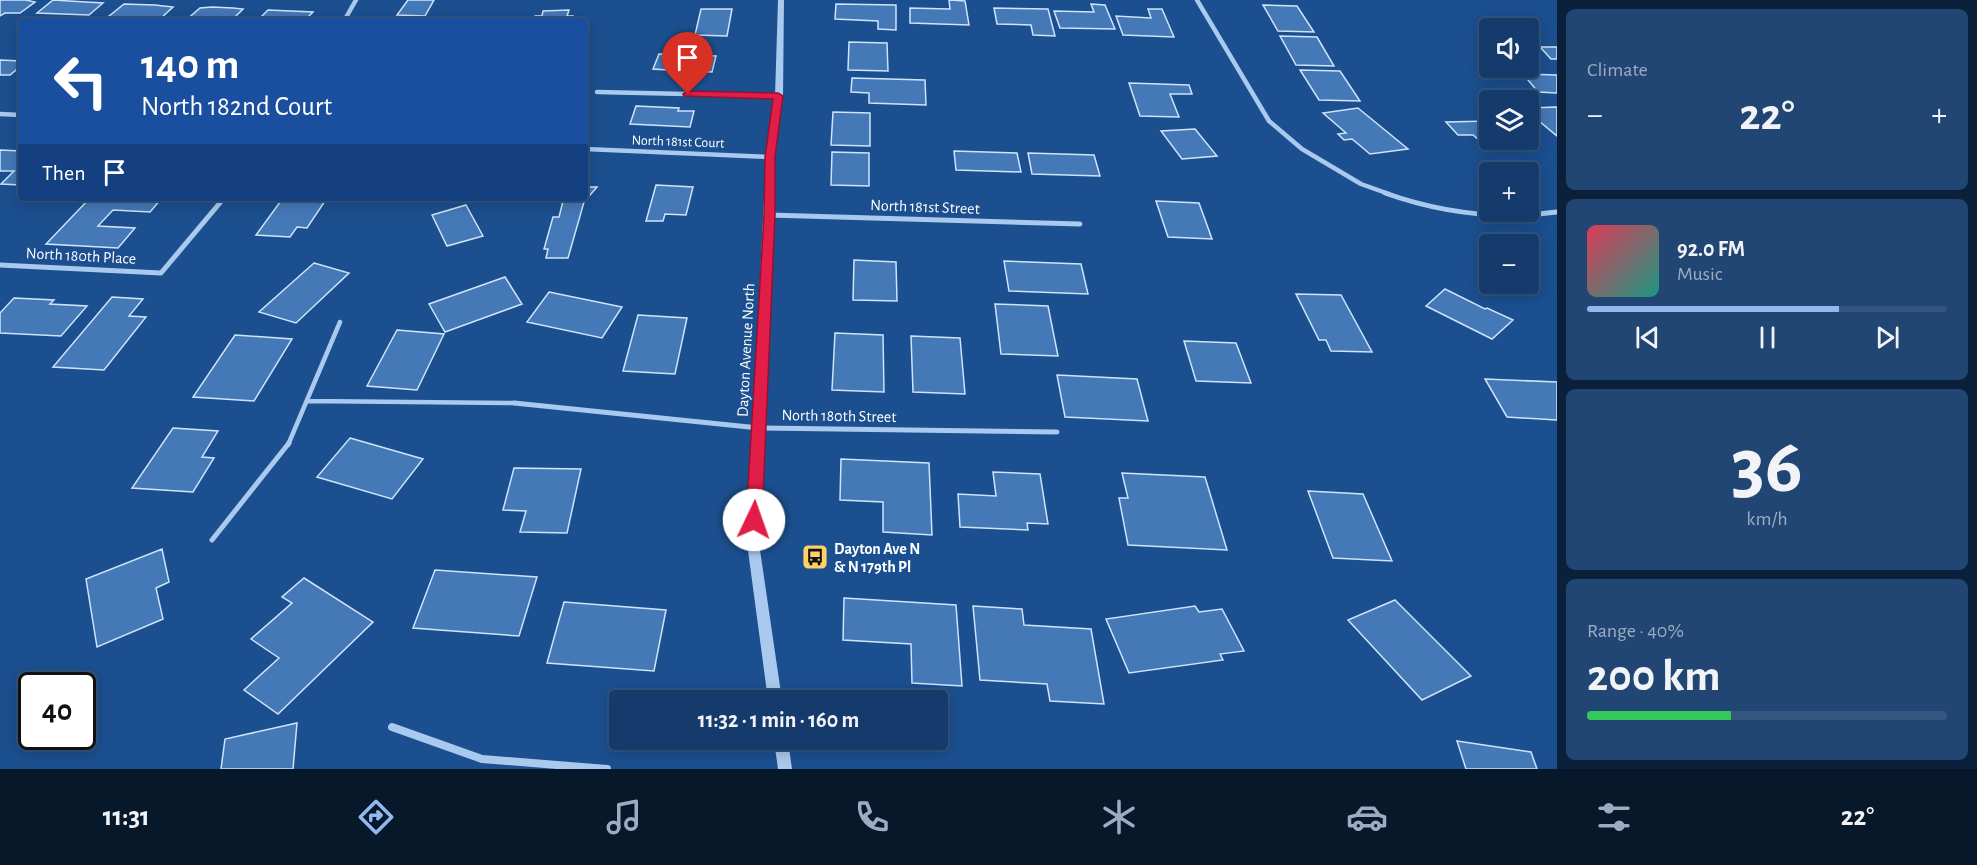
<!DOCTYPE html>
<meta charset="utf-8">
<style>
body{margin:0;font-family:"Alegreya Sans",sans-serif;background:#214673;color:#f1f3f6;height:100vh;display:flex;flex-direction:column;font-size:22px;white-space:nowrap}
*{box-sizing:border-box;margin:0}
p{font-size:20px;color:#9dadc1}
.icon{flex:none;width:33px;height:33px;fill:none;stroke:currentColor;stroke-width:2;stroke-linecap:round;stroke-linejoin:round}
.map{position:relative;flex:1;overflow:hidden}
.panel{display:flex;flex-direction:column;gap:9px;padding:9px;background:#0b203b;width:420px}
.panel>*{flex:none}
.top-card{position:absolute;left:18px;top:18px;width:570px;height:183px;border-radius:6px;box-shadow:0 3px 15px #0003,0 0 0 2px #33557e;background:#1a4fa0;color:#fff;overflow:hidden}
.controls{position:absolute;left:1479px;top:18px;display:grid;gap:12px}
.controls a{display:grid;place-items:center;width:60px;height:60px;border-radius:6px;background:#143b6b;box-shadow:0 3px 15px #0003,0 0 0 2px #33557e;font-size:30px}
.speed{position:absolute;left:18px;top:672px;display:flex;gap:12px;font-size:30px;font-weight:700;text-align:center}
.speed>*{display:grid;place-content:center;width:78px;height:78px;border-radius:50%;background:#143b6b;box-shadow:0 3px 15px #0003,0 0 0 2px #33557e;line-height:1}
.speed .limit{border:3px solid #111;border-radius:9px;background:#fff;color:#111}
.pin{position:absolute;display:grid;place-items:center;width:51px;height:51px;color:#fff;margin:-62px -26px;border-radius:50% 50% 50% 0;rotate:-45deg;box-shadow:0 0 6px #0007}
.pin .icon{rotate:45deg}
.me{position:absolute;width:66px;margin:-33px;rotate:3deg;stroke-linejoin:round;filter:drop-shadow(0 0 4px #0008)}
.turn{display:flex;align-items:center;gap:21px;height:126px;padding:0 24px;font-size:27px}
.turn .icon{width:78px;height:78px;stroke-width:2.5}
.turn b{display:block;font-size:42px;line-height:51px}
.then{display:flex;align-items:center;height:57px;padding:0 24px;background:#0003;gap:12px;font-size:22px}
.big{font-size:45px;font-weight:700;line-height:1.1}
.panel .card{flex:1;display:flex;flex-direction:column;justify-content:center;gap:9px;min-width:0;padding:0 21px;border-radius:9px;background:#214673}
.panel .dial{align-items:center;gap:0}
.dial b{font-size:78px;line-height:1}
.song{display:flex;align-items:center;gap:18px}
.cover{width:72px;height:72px;border-radius:9px;background:linear-gradient(135deg,hsl(350 70% 55%),hsl(170 70% 35%))}
.played{height:6px;border-radius:3px;background:linear-gradient(90deg,#90b9f0 70%,#33557e 70%)}
.keys{display:flex;justify-content:space-around;direction:ltr}
.heat{display:flex;justify-content:space-between;align-items:center;font-size:33px;direction:ltr}
.charge{height:9px;border-radius:4px;background:linear-gradient(90deg,#34c759 40%,#33557e 0)}
.trip{position:absolute;left:609px;top:690px;width:339px;height:60px;border-radius:6px;background:#143b6b;box-shadow:0 3px 15px #0003,0 0 0 2px #33557e;font-weight:700;line-height:60px;text-align:center}
.tab-bar{display:flex;height:96px;justify-content:space-around;align-items:center;background:#08182b;color:#9dadc1}
.tab-bar .icon{width:42px;height:42px}
.tab-bar .selected{color:#90b9f0}
.tab-bar b{font-size:27px;color:#f1f3f6}
main{display:flex;flex:1;min-height:0}
.map>svg:first-child{display:block}
</style>
<main>
<div class="map">
<svg width="1557" height="769" viewBox="0 0 1557 769">
<rect width="100%" height="100%" fill="#1b4f8f"/>
<!-- building -->
<path fill="#4478b7" stroke="#cfe3fa" stroke-width="1.5" d="M0 0H26L35 2 20 13H5L0 16Z
M53 0 86 2 103 3 89 15 37 13Z
M408 0H434L425 16 397 15Z
M949 0 965 1 969 25 910 23V8L950 9Z
M124 4 155 5 173 7 160 19 103 21Z
M836 4 896 5V30L878 29V21L835 19Z
M1091 4 1105 5 1115 29 1060 28 1054 11 1094 12Z
M1263 5 1297 6 1314 32 1278 31Z
M212 7 233 8 243 9 231 21H185L200 8Z
M994 8 1048 9 1055 36 1033 35 1031 25 997 24Z
M701 9H732L727 36 695 35Z
M1148 9H1162L1174 37 1123 35 1116 16 1151 18Z
M268 10 313 12 304 21H257Z
M569 10 567 16H573L572 21H533L535 16H542L543 11Z
M1280 36 1317 37 1334 66 1296 65Z
M849 42 887 43 888 71 848 70Z
M1540 47H1557V59H1551Z
M659 54 716 56 712 72 668 70 653 69Z
M0 60 21 61V66L10 75H0Z
M1300 70 1340 71 1360 101 1319 100Z
M1523 74 1557 75V93L1538 92Z
M852 78 925 80 926 105 869 103V93L851 92Z
M1129 83 1189 85 1192 94H1170L1179 117 1140 116Z
M636 106 679 108 678 111H694L690 127 630 124Z
M1557 107V136L1528 112V108Z
M1358 108 1408 149 1370 154 1352 139 1344 140 1338 134 1346 133 1323 113Z
M833 112 870 113V146L831 145Z
M1490 121V140L1526 141H1480L1473 135H1458L1446 122Z
M1195 129 1217 156 1182 159 1161 131Z
M0 150 21 151V185L1 184 14 171H0Z
M954 151 1017 153 1021 172 956 170Z
M832 152 869 153V186L831 185Z
M1028 153 1094 155 1100 176 1032 174Z
M656 185 693 187 686 215 665 214 663 221H646Z
M585 187H597L584 202 568 258H546L548 249H544L553 217H559L563 201H558L559 198H585Z
M90 198H162L150 212 113 210 98 226 135 228 118 248 46 244Z
M283 198H327L307 228 297 227 290 237 256 235Z
M1156 201 1199 203 1212 239 1168 237Z
M466 205 483 236 447 246 432 215Z
M854 260 896 262 897 301 853 300Z
M1004 261 1081 264 1088 294 1009 291Z
M314 263 349 273 296 323 259 312Z
M505 277 522 304 445 332 429 304Z
M1445 289 1485 309 1487 308 1513 320 1492 339 1426 306Z
M549 292 622 307 602 338 527 322Z
M1296 294 1341 295 1372 352 1331 351 1326 340H1319Z
M112 297 143 299 129 316 146 317 104 370 53 367Z
M14 298 54 300 50 304 87 306 61 336 0 333V313Z
M995 304 1048 306 1058 356 1001 354Z
M638 315 687 318 675 374 623 371Z
M397 330 444 334 417 390 367 386Z
M835 333 883 335 884 392 832 390Z
M235 335 292 339 254 401 193 397Z
M911 336 960 338 965 394 913 392Z
M1184 341 1236 343 1251 383 1196 381Z
M1057 375 1137 379 1148 421 1065 417Z
M1485 379 1557 382V420L1507 417Z
M173 428 218 431 202 457 214 458 193 492 132 488Z
M350 438 423 459 392 499 317 477Z
M841 459 929 463 932 535 883 532V502L840 500Z
M514 468 581 469 567 533 520 532 526 511 503 510Z
M993 472 1040 474 1048 524 1027 523 1028 530 960 527 958 494 996 496Z
M1122 473 1205 477 1227 550 1128 545 1119 498H1128Z
M1308 491 1363 494 1392 561 1333 558Z
M162 549 169 582 156 588 163 619 97 647 86 579Z
M435 570 537 577 519 636 413 628Z
M304 578 373 622 278 714 244 690 279 658 251 639 292 603 282 597Z
M844 598 956 605 962 686 912 683 911 644 843 640Z
M1395 600 1471 676 1422 700 1348 620Z
M564 602 666 610 654 671 547 663Z
M973 606 1022 609 1024 625 1091 629 1104 704 1050 701 1047 684 980 680Z
M1195 606 1199 612 1222 609 1244 651 1220 654 1223 660 1129 673 1106 619Z
M297 723 293 769H221L225 739Z
M1457 741 1531 752 1537 769H1466Z"/>
<g fill="none" stroke-linecap="round" stroke-linejoin="round">
<!-- service-far1 -->
<path stroke="#a9c9ee" stroke-width="4.5" d="M307 401 514 403
M288 445 340 322"/>
<!-- service -->
<path stroke="#a9c9ee" stroke-width="5" d="M212 540 289 443"/>
<!-- minor-far2 -->
<path stroke="#a9c9ee" stroke-width="4.5" d="M1197 0 1269 121 1302 149 1361 184 1389 194
M344 21 356 0
M597 92 779 96
M0 114 21 115
M585 149 770 157"/>
<!-- minor-far1 -->
<path stroke="#a9c9ee" stroke-width="5" d="M1385 193C1441 213 1498 220 1557 212
M769 215 1080 224
M0 265 161 273 224 198
M514 403 759 428 1057 432"/>
<!-- minor -->
<path stroke="#a9c9ee" stroke-width="8" d="M392 727 482 759 607 769"/>
<!-- tertiary -->
<path fill="#a9c9ee" fill-rule="evenodd" d="M778 0H784L783 96 774 157 759 543 782 700H768L747 543 766 157 775 96Z
M774 740H788L792 769H778Z"/>
</g>
<!-- route -->
<path fill="#e11d48" stroke="#92132f" stroke-width="1.5" d="M688 91 778 93 783 96 775 157V215L762 520 760 525 754 526 749 525 746 520 764 215 765 157 773 99 684 96 683 94Z"/>
<!-- icons -->
<defs>
<symbol id="bus-square" viewBox="-11 -11 22 22"><rect x="-9" y="-9" width="18" height="18" rx="4" fill="#ffd166" stroke="#1b4f8f"/><path d="M-5-6H5V4H4V6H2V4H-2V6H-4V4H-5ZM-3.5-4V0h7V-4ZM-3.5 1.2v1.5H-2V1.2ZM2 1.2v1.5H3.5V1.2Z" fill="#111"/></symbol>
</defs>
<g fill-rule="evenodd">
<use href="#bus-square" x="800" y="542" width="30" height="30"/>
</g>
<g text-anchor="middle" stroke-width="4.5" stroke-linejoin="round" paint-order="stroke">
<!-- far-street labels -->
<g font-size="14" fill="#fff" stroke="#1b4f8f">
<text transform="translate(678 141) rotate(2)" y="5">North 181st Court</text>
</g>
<!-- street labels -->
<g font-size="16" fill="#fff" stroke="#1b4f8f">
<text transform="translate(925 206) rotate(2)" y="6">North 181st Street</text>
<text transform="translate(81 255) rotate(3)" y="6">North 180th Place</text>
<text transform="translate(745 350) rotate(-87)" y="6">Dayton Avenue North</text>
<text transform="translate(839 415) rotate(1)" y="6">North 180th Street</text>
</g>
<!-- poi labels -->
<g font-size="16" font-weight="bold" fill="#fff" stroke="#1b4f8f" text-anchor="start">
<text x="834" y="554">Dayton Ave N<tspan x="834" dy="18">&amp; N 179th Pl</tspan></text>
</g>
</g>
</svg>
<div class="controls">
<a><svg class="icon" aria-label="sound" viewBox="0 0 24 24"><path d="M4 9h4l5-4v14l-5-4H4zM17 9q2 3 0 6"/></svg></a>
<a><svg class="icon" aria-label="layers" viewBox="0 0 24 24"><path d="M12 4l9 5-9 5-9-5zM3 14l9 5 9-5"/></svg></a>
<a>+</a>
<a>−</a>
</div>
<div class="speed"><div class="limit">40</div></div>
<div class="pin" style="left:688px;top:94px;background:#d93025"><svg class="icon" aria-label="arrive" viewBox="0 0 24 24"><path d="M6 21V4h12l-3 4 3 4H6"/></svg></div>
<svg class="me" style="left:754px;top:520px" viewBox="-20 -20 40 40"><circle r="19" fill="#fff"/><path d="M0-13L10 11 0 6-10 11z" fill="#e11d48"/></svg>
<div class="trip">11:32 · 1 min · 160 m</div>
<div class="top-card">
<div class="turn"><svg class="icon" aria-label="left" viewBox="0 0 24 24"><path d="M17 20v-9H6M10 6l-5 5 5 5"/></svg><div><b>140 m</b>North 182nd Court</div></div>
<div class="then">Then<svg class="icon" aria-label="arrive" viewBox="0 0 24 24"><path d="M6 21V4h12l-3 4 3 4H6"/></svg></div>
</div>
</div>
<section class="panel">
<div class="card"><p>Climate</p>
<div class="heat"><a>−</a><b class="big">22°</b><a>+</a></div>
</div>
<div class="card">
<div class="song"><i class="cover"></i><div><b>92.0 FM</b><p>Music</p></div></div>
<div class="played"></div>
<div class="keys"><svg class="icon" aria-label="previous" viewBox="0 0 24 24"><path d="M18 5L8 12l10 7zM5 5v14"/></svg><svg class="icon" aria-label="pause" viewBox="0 0 24 24"><path d="M8 5v14M16 5v14"/></svg><svg class="icon" aria-label="next" viewBox="0 0 24 24"><path d="M6 5l10 7-10 7zM19 5v14"/></svg></div>
</div>
<div class="card dial"><b>36</b><p>km/h</p></div>
<div class="card"><p>Range · 40%</p><b class="big">200 km</b><div class="charge"></div></div>
</section>
</main>
<nav class="tab-bar">
<b>11:31</b>
<svg class="icon selected" aria-label="directions" viewBox="0 0 24 24"><path d="M12 3l9 9-9 9-9-9zM9 14v-3h6M13 9l2 2-2 2"/></svg>
<svg class="icon" aria-label="music" viewBox="0 0 24 24"><path d="M9 18V5l10-2v13"/><circle cx="6" cy="18" r="3"/><circle cx="16" cy="16" r="3"/></svg>
<svg class="icon" aria-label="phone" viewBox="0 0 24 24"><path d="M5 4h4l2 5-3 2q2 4 5 5l2-3 5 2v4C11 20 4 13 5 4z"/></svg>
<svg class="icon" aria-label="climate" viewBox="0 0 24 24"><path d="M12 3v18M4 7l16 10M4 17L20 7"/></svg>
<svg class="icon" aria-label="car" viewBox="0 0 24 24"><path d="M5 17H2v-5l4-1 3-4h7l3 4 3 1v5h-3M9 17h6M6 11h13"/><circle cx="7" cy="17" r="2"/><circle cx="17" cy="17" r="2"/></svg>
<svg class="icon" aria-label="filters" viewBox="0 0 24 24"><path d="M4 7h16M4 17h16"/><circle cx="9" cy="7" r="2"/><circle cx="15" cy="17" r="2"/></svg>
<b>22°</b>
</nav>
